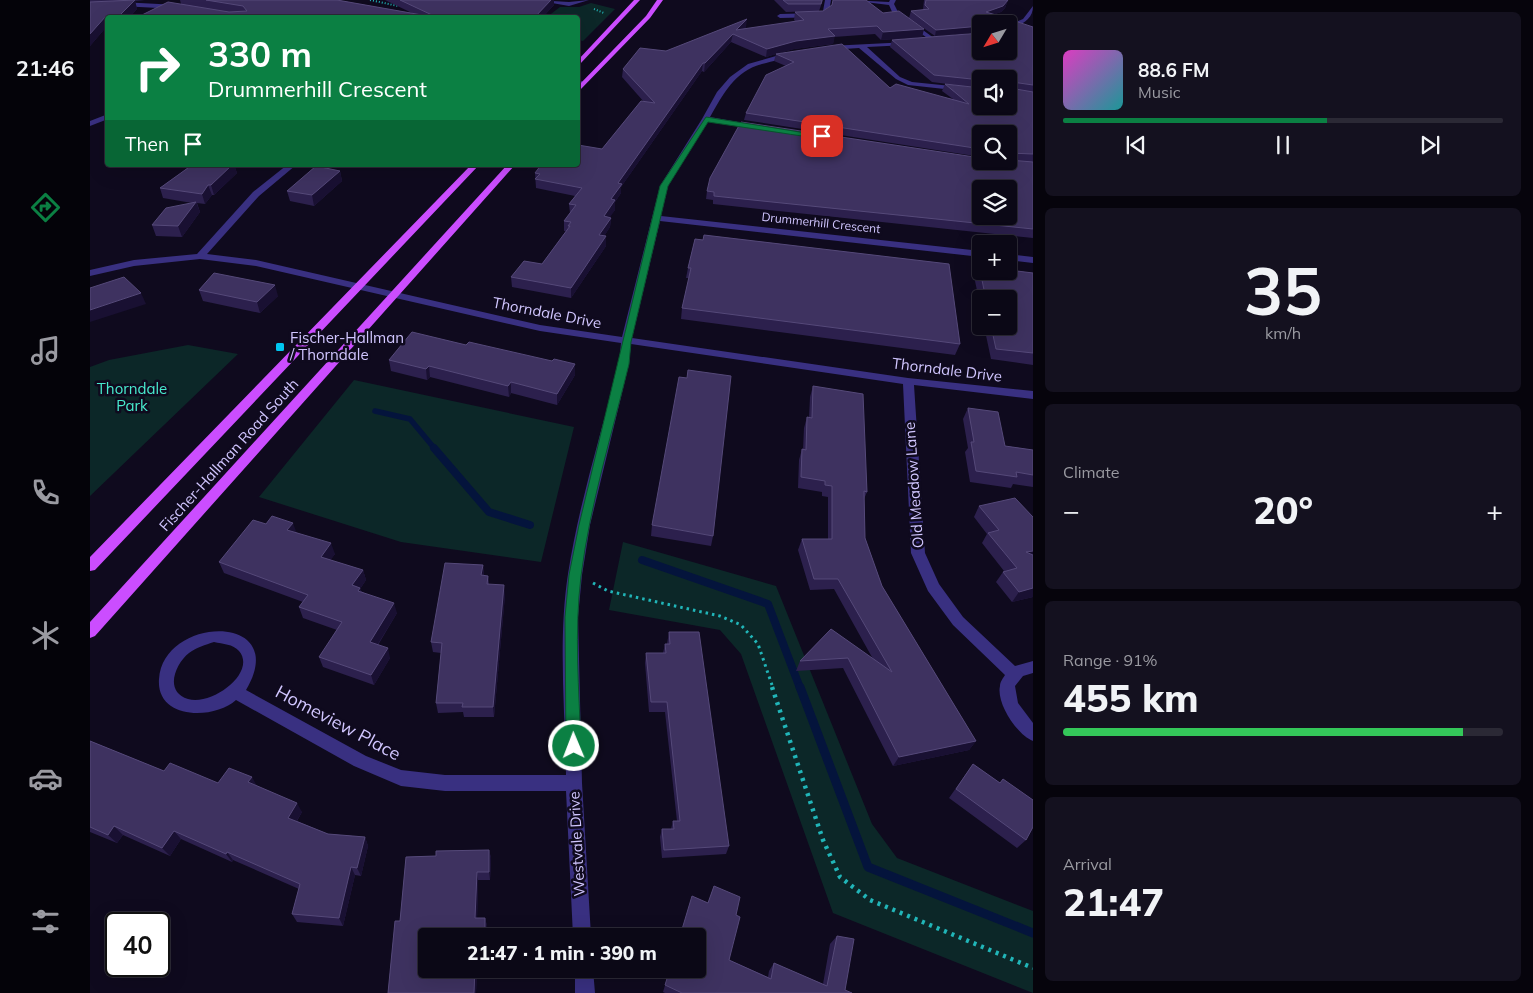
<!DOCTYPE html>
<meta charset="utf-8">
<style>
body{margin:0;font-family:Mulish,sans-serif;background:#14111f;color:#f1f3f6;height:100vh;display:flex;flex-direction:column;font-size:19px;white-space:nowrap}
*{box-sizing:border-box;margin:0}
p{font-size:16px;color:#9a9aa1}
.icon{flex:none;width:28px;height:28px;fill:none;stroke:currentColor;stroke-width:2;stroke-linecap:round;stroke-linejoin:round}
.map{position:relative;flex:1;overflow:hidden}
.drawer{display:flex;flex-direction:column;gap:12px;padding:12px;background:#06040c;width:500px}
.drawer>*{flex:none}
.top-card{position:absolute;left:15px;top:15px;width:475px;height:152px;border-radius:5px;box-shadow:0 5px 20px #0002,0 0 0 1px #2b2935;background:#0b8043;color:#fff;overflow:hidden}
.needle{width:32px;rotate:232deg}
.fabs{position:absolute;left:882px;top:15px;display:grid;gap:10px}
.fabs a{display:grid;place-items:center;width:45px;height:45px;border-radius:5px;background:#0b0816;box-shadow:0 5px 20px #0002,0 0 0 1px #2b2935;font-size:25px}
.speed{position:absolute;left:15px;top:912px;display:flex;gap:10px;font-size:25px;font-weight:700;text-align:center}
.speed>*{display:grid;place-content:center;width:65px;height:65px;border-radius:50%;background:#0b0816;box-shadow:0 5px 20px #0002,0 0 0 1px #2b2935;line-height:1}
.speed .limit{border:2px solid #111;border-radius:8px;background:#fff;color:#111}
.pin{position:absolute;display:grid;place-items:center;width:42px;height:42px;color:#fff;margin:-21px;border-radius:10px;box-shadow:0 2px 8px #0006}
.me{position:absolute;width:55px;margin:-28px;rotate:359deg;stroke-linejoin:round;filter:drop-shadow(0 0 4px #0008)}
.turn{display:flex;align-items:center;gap:18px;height:105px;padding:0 20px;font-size:22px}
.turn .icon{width:65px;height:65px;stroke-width:2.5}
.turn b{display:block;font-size:35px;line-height:42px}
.then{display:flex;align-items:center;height:48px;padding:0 20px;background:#0003;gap:10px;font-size:19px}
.big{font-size:38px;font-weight:800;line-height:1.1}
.drawer .tile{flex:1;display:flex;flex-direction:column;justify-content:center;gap:8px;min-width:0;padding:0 18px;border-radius:8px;background:#14111f}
.drawer .dial{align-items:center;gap:0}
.dial b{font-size:65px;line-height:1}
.song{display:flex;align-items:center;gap:15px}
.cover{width:60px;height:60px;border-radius:8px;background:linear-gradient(135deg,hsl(310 70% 55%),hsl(180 70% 35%))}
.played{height:5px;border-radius:2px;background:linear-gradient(90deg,#0b8043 60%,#2b2935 60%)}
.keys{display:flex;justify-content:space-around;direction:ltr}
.heat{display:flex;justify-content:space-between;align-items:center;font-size:28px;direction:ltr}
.charge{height:8px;border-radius:4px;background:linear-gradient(90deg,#34c759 91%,#2b2935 0)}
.trip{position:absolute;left:328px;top:928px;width:288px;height:50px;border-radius:5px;background:#0b0816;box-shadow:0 5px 20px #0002,0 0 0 1px #2b2935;font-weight:800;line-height:50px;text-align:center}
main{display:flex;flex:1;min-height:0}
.dock{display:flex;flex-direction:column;width:90px;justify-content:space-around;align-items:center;background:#040309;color:#9a9aa1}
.dock .icon{width:35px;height:35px}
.dock .selected{color:#0b8043}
.dock b{font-size:22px;color:#f1f3f6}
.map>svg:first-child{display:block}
</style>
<main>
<nav class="dock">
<b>21:46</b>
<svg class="icon selected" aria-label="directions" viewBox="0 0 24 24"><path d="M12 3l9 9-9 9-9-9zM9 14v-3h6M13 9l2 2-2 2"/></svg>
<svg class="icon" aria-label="music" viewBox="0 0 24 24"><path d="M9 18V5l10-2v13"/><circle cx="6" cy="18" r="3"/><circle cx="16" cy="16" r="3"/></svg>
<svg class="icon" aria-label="phone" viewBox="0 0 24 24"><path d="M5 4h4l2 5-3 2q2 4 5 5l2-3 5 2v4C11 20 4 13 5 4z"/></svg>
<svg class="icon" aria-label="climate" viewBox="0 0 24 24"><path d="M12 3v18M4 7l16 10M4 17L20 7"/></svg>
<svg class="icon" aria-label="car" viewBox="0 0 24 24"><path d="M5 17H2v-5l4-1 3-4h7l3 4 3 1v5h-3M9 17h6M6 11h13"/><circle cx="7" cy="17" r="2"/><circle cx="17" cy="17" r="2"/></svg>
<svg class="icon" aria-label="filters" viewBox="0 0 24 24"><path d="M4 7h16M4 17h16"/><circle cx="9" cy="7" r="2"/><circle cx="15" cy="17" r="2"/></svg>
</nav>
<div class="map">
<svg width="943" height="993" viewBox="0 0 943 993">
<rect width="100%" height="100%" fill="#0f0a1e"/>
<!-- green -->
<path fill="#0c2728" d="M501 3 525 9 493 41 488 40V18L457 17 470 7H489Z
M98 345 148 354 0 496V367L19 360Z
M264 380 484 427 451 562 311 542 169 497Z
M533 542 686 586 782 824 807 858 943 911V993L743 913 651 654 630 630 519 610Z"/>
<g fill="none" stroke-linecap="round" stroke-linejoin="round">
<!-- stream-far2 -->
<path stroke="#04143c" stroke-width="5.5" d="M285 411 320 419 345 449"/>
<!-- stream-far1 -->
<path stroke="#04143c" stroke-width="8" d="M344 448 399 512 440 525
M552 560 678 604 710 688"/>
<!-- stream -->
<path stroke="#04143c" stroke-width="9" d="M710 687 778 867 943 933"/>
<!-- path-far2 -->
<path stroke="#21b5b8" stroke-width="2" stroke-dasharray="1 2" stroke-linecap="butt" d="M280 0 308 6
M504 9 514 13"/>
<!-- path-far1 -->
<path stroke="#21b5b8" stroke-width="3" stroke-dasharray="2.5 4" stroke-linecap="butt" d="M503 583 518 591 630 616 651 625 668 644 683 688"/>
<!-- path -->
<path stroke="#21b5b8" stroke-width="4.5" stroke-dasharray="3 5" stroke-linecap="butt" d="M682 687 733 840 750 877 780 900 943 968"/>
<!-- minor -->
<path fill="#393081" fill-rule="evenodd" d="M445 0 479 2 499 0 479 6Z
M735 0H741L739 12 731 17 690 18 687 16 690 14 730 13 733 11Z
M759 0 799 2 800 0H806L804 4 808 12 848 41 843 42 803 14 799 5Z
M30 2 88 5 91 7 88 9 30 6 0 8V4Z
M943 6C943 20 931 25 919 29V25L933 19Z
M819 42 817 45 777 47 810 77 822 82 891 89V93L818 85 806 79 769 48 739 50 736 48 739 46Z
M700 52 705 53C696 59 683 61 672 64 645 71 633 94 620 117L670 126 666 128 618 121 578 186 571 216 891 251V257L570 221 542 338 818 378 943 391V399L824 385 835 553 849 584 873 617 925 666 943 661V673L933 676 925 686 928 703 943 723V741C927 735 906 703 910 686 910 682 913 678 915 675L863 625 838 591 821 553 813 384 541 344 539 364 500 525 492 575 488 617 492 783 501 936H483L476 791H355L311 786 264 766 146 700C124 720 66 720 69 679 73 615 202 612 156 690L276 756 311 770 355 775H476C475 710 468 639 478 574 489 503 511 434 529 364L531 343 450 331 166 266 110 259 44 266 0 276V270L44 260 107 254 163 192 197 165H206L169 196 117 254 166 260 450 325 532 337 570 186 612 119 627 92 640 77 658 64ZM124 642C133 644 143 644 149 651 167 672 123 706 98 699 74 692 85 664 99 653 107 647 115 645 124 642Z
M488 80 495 82 496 83 493 85 488 84Z
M18 114V119L0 126V121Z
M919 254 943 257V263L919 260Z
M485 969H503L505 993H485Z"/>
<!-- major -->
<path fill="#cb4dff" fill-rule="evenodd" d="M544 0H550L490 64 488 65V60Z
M567 0H573L560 18 490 90 488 91V86L556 16Z
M381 165H389L5 570 0 571V557Z
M417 165H425L5 636 0 638V622Z"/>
</g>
<!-- wall -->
<path fill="#2c204d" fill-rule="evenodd" d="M0 0H55L45 1 47 9 39 18H18V25L0 46Z
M90 0H247L322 13 295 0H464V5L452 18H53L52 15 91 4Z
M684 0H733L729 11 696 12Z
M743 0H776L793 13 834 29 832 37 791 40 785 34 744 37 743 44 704 49 689 53 800 88 863 99 852 91 855 84 873 86 842 82 800 47 802 40 891 33V32L845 36 819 18 821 11 833 10 834 0H918L915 8 911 12 905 14 920 24 943 27V238L623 204V200L616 199 617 191 891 158 919 161V134H891V157L654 120 656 113 696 66 684 61 686 54 676 57 641 42 614 72 612 71 531 187V193L525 202V210L519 217 521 218 520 227 514 236 516 246 481 298 422 287 421 277 452 264 476 231H474V221L480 213 479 204 485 196 446 188 445 173 512 149 554 102 532 77 533 69 576 51 656 27 654 29 706 22 704 20 705 12 733 11 742 5ZM891 24 919 51H891ZM891 79H919L891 106Z
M102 165H144L147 173 124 195H122L115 204 107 203 110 212 92 237 66 236 62 225 102 203 73 198 70 188Z
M250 171 252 181 224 206 200 201 197 191Z
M605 239 870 344 865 355 591 319 592 308 599 278H596L598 268Z
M889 266 943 273V365L901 359 894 326H919V299H891V310L884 276Z
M109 290 188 296 170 313 113 301Z
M299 360 485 375 467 405 421 393 419 397 340 377 337 380 301 371Z
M723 386 777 492 774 499 775 538 792 586 886 741 879 750 803 766 753 668 706 671 710 661 741 629 783 659 744 589 720 590 708 550 712 539H738V497L732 496V492L708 488 709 460 712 449 713 450 714 428 717 417 719 418 720 397Z
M878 408 915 446 943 450V487L923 484 921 488 880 482 875 452 878 448 873 419Z
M889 506 943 517V597L922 602 906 582 913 572 914 571 892 543 897 534 884 517Z
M562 525 623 536 621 546 561 536Z
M206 532 245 554 240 560 273 570 276 580 270 589 271 591 307 613 288 645 300 658 284 685 233 667 229 657 247 630 213 618 209 607 213 602 134 573 129 562Z
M393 565 394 576H398L399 584 415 595 404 717H374L373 712 348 713 346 703 351 653 343 652 341 642Z
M579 632 639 846 636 854 572 858 570 837 572 829H581L583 821H587L575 712H559L555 663 556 653H573L575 644H577Z
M0 741 74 771 128 783 167 786 212 812 207 821 238 834 275 837 278 846 271 876 265 875 253 926 207 922 202 914 209 889 143 860 142 862 91 839 80 856 33 835 27 843 0 832Z
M883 764 910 783 913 779 936 840 927 848 859 798Z
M399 850 401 858 400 880H388L387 918H395L397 926 396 936H336V969H387L386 993H298L305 921H310L316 857 346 856V851Z
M624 886 646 915 639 960 678 977 679 971 684 963 733 984 740 944 747 936 755 990 762 993H575L573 992 580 969 618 903Z"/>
<!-- shaded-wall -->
<path fill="#191032" d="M45 0 47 9 39 18H30L29 16Z
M461 0H464V5L452 18H444Z
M918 0 915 8 911 12 894 18 896 12Z
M16 16 18 21V25L0 46V34Z
M657 19 656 27 647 36 646 30Z
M891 26V32L845 36 846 30Z
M834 29 832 37 791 40 793 32Z
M643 34 641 42 614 72 615 63Z
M745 36 743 44 704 49 676 57 677 49 706 41Z
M613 63 612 71 531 187V193L525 202V210L514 226V216L528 183Z
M142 165H144L147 173 124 195 121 185Z
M250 171 252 181 224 206 222 195Z
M118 185 122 195 115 204 112 194Z
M106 202 110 212 92 237 88 226Z
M521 218 520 227 509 244V235Z
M516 236V246L481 298V288Z
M185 285 188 296 170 313 167 302Z
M51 293 56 304 0 322V310Z
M485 364V375L467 405V394Z
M339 366 340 377 337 380 336 369Z
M421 382V393L419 397 418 386Z
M203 523 207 534 197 530Z
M241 543 245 554 235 568 231 557Z
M943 551V560L936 552Z
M393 565 394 576 391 575Z
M273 570 276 580 270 589 273 598 262 585Z
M414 585 415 595 404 717 403 707Z
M943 588V597L922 602 929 592Z
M304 603 307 613 283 652 280 642Z
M298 648 300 658 284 685 281 675Z
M886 741 879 750 803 766 809 757Z
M162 777 167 786 158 782Z
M207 803 212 812 203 827 198 818Z
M24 826 33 835 27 843 18 835Z
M84 831 91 839 80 856 72 848Z
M275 837 278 846 271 876 267 868Z
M399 850 401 858 400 880 399 872Z
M137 852 143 860 142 862 136 854Z
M261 867 265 875 253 926 249 918Z
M387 872 388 880 387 926 385 918Z
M395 918 397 926 396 936H395Z
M385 969H387L386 993H384Z"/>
<!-- building -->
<path fill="#3e3260" stroke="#554979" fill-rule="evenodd" d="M45 0 29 16H16L0 34V2Z
M116 0H247L332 15 331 18H63L52 15 78 2 139 12 157 11 153 6Z
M310 0H461L444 18H341L342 15Z
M693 0H732L731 4H698Z
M743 0H776L793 13 809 11 834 29 793 32 787 26 738 29 745 36 706 41 677 49 643 34 615 63H613L528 183 532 184 521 199 525 200 514 216 521 218 509 235 516 236 481 288 421 277 434 261 452 264 480 226H478L481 222 474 221 486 205 479 204 492 188 445 179 450 174 445 173 451 165H488V145L512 149 551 101 565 103 533 69 550 48 576 51 657 19 646 30 714 20 705 12 733 11 742 5Z
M836 0H918L913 6 896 12 919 19 920 24 928 22 943 27V85L922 82 920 88 943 92V154L919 153V134H891V149L656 113 676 75 704 62 686 54 752 44 800 88 806 84 879 104 855 84 891 88V106H919V79H891V80L844 75 802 40 891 33V51H919V24H891V26L846 30 821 11 839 9 835 5Z
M651 122 891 158V161H919V160L943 162V229L624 196V192L617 191 620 178ZM891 189H919V216H891Z
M102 165H142L121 185H118L112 194 70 188Z
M226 166 250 171 222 195 197 191Z
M106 202 88 226 62 225 76 208Z
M614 235 859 264 870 344 592 308 601 268H598L605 239 613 240Z
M889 266H891V271H919V270L943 273V353L906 349 901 326H919V299H896Z
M124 273 185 285 167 302 109 290Z
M34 277 51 293 0 310V288Z
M322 332 376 345 379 342 462 361 464 359 485 364 467 394 421 382 418 386 339 366 336 369 299 360Z
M598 370 641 376 623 536 562 525 589 377 597 378Z
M723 386 773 394 777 492 774 491 775 538 792 586 886 741 809 757 758 658 710 661 741 629 802 672 748 579H724L712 539H742V486L735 485V481L711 477 712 449 716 450 717 417 722 418Z
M878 408 908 412 915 446 943 450V475L926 472 927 477 886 471 881 442H884Z
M925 498 943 517V551L936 552 943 555V588L929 592 913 572 927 568 898 533 909 530 889 506Z
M182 516 203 523 197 530 241 543 231 557 273 570 262 585 270 588 268 591 304 603 280 642 298 648 281 675 229 657 252 622 209 607 218 595 129 562 163 520 176 524Z
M355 563 393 565 391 575 398 576 397 584 414 585 403 707H372L373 703H346L352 643 341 642Z
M579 632H609L639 846 574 850 572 829H584L583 821H590L577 702H561L556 653H576L575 644H580Z
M0 741 74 771 80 763 128 783 139 768 162 777 158 782 207 803 198 818 238 834 275 837 267 868 261 867 249 918 202 914 210 884 137 852 136 854 84 831 72 848 24 826 18 835 0 827Z
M883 764 910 783 913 779 943 800V827L936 840 866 789Z
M399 850V872H387L385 918H395V936H336V969H385L384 993H298L305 921H310L316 857 346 856V851Z
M624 886 650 897 646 915 650 917 639 960 681 979 684 963 737 986 747 936 764 939 755 990 762 993H592L575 985 580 969H606V936H590L602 896 618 903Z"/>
<!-- route -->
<path fill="#0b8043" stroke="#07532c" d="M616 117 735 136 732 139 618 122 578 186 541 342 539 364C522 434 500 504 491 576 484 632 489 690 491 746L489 751 484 753 478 751 476 746 475 617 479 575 489 525 570 186Z"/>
<!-- markers -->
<rect fill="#00c6f1" stroke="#0f0a1e" stroke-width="2" x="185" y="342" width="10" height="10" rx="2.5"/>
<g text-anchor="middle" stroke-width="5" stroke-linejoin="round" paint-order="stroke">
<!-- far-street labels -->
<g font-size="12" fill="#d1c6ff" stroke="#0f0a1e">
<text transform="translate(731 223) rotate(6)" y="4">Drummerhill Crescent</text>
</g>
<!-- street labels -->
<g font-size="15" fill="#d1c6ff" stroke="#0f0a1e">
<text transform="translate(457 313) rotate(11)" y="5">Thorndale Drive</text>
<text transform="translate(857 370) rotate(7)" y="5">Thorndale Drive</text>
<text transform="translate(139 455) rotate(-48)" y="5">Fischer-Hallman Road South</text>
<text transform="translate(824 485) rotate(-94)" y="5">Old Meadow Lane</text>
<text transform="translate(487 844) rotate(-93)" y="5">Westvale Drive</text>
</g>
<!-- poi labels -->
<g font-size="15" fill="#d1c6ff" stroke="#0f0a1e" text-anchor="start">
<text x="200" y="343">Fischer-Hallman<tspan x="200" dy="17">/ Thorndale</tspan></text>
</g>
<!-- park labels -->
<g font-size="15" fill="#48eace" stroke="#0f0a1e">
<text x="42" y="394">Thorndale<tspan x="42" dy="17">Park</tspan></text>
</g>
<!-- near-street labels -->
<g font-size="18" fill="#d1c6ff" stroke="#0f0a1e">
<text transform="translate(248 723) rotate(28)" y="6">Homeview Place</text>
</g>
</g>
</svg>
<div class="fabs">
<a><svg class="needle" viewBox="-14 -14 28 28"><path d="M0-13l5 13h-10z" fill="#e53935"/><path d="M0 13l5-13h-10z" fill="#9a9aa1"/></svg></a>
<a><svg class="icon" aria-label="sound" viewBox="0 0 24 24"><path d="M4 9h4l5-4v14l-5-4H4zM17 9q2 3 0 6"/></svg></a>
<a><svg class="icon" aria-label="search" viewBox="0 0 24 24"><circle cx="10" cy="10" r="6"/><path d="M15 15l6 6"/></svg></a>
<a><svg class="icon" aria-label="layers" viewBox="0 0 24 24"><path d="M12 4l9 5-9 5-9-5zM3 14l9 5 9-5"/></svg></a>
<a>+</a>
<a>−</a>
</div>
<div class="speed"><div class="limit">40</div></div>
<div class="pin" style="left:732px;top:136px;background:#d93025"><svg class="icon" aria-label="arrive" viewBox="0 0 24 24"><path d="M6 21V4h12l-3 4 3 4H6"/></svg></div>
<svg class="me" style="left:484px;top:746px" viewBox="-20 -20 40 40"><circle r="17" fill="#0b8043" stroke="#fff" stroke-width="3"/><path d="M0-11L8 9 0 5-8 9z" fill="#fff"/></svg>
<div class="trip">21:47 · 1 min · 390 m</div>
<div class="top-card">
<div class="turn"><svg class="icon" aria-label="right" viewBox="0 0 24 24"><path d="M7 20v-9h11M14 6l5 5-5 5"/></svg><div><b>330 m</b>Drummerhill Crescent</div></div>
<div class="then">Then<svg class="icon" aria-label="arrive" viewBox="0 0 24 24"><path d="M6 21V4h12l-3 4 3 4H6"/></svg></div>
</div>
</div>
<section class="drawer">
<div class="tile">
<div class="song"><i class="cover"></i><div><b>88.6 FM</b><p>Music</p></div></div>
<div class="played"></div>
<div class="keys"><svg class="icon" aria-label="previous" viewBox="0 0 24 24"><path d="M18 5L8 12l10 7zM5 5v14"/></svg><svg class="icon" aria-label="pause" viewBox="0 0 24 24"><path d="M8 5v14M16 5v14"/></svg><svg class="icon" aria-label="next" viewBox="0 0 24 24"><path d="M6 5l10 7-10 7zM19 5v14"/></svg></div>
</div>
<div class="tile dial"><b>35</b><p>km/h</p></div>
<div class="tile"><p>Climate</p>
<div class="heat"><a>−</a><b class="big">20°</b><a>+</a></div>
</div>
<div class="tile"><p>Range · 91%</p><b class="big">455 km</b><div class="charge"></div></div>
<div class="tile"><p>Arrival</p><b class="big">21:47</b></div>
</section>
</main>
